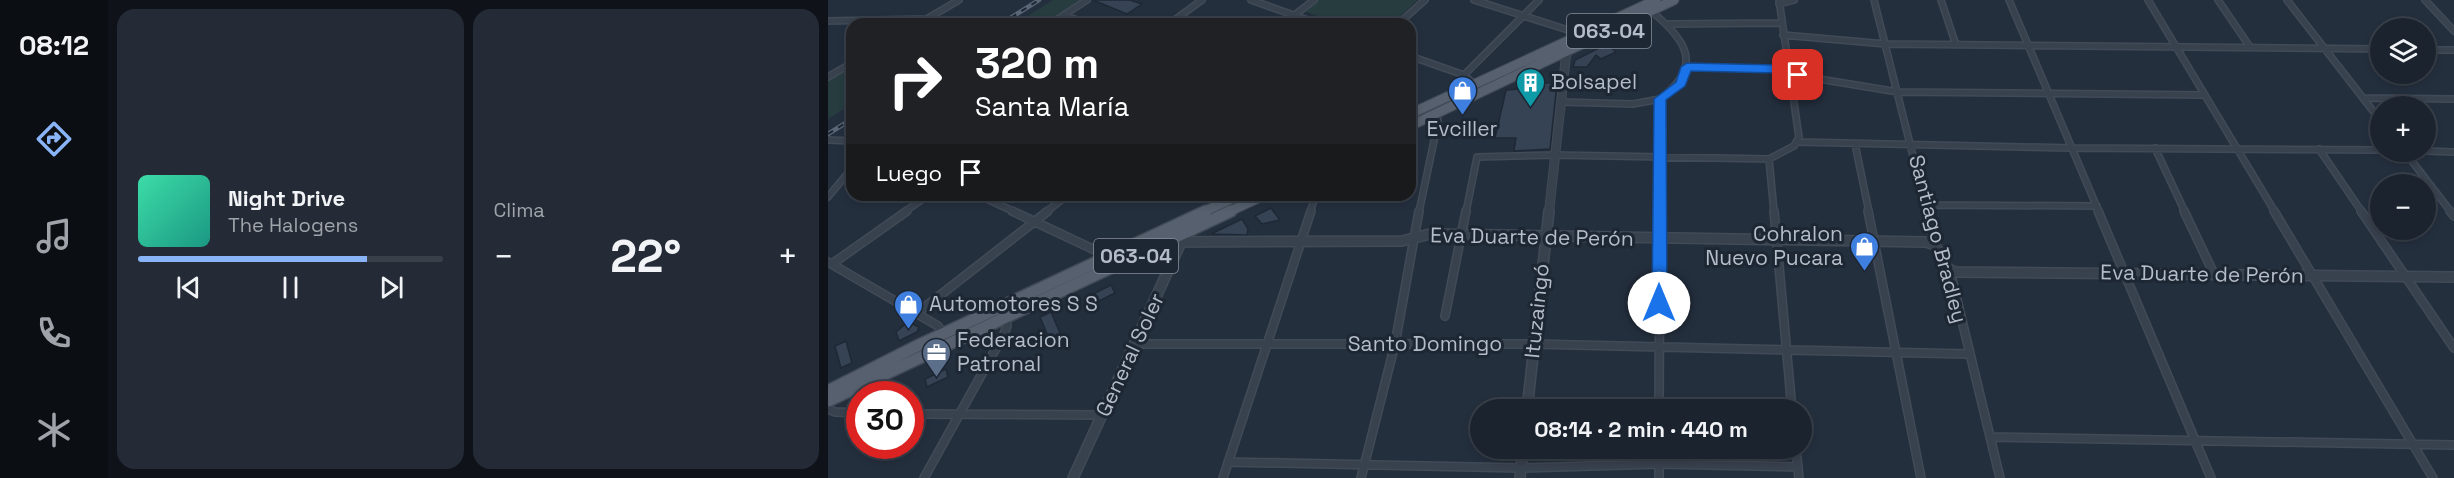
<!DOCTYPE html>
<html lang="es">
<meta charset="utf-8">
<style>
body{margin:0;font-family:"Space Grotesk",sans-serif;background:#242b36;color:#f1f3f6;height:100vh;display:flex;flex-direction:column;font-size:22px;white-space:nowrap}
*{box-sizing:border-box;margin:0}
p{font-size:20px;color:#a0a4aa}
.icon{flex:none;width:33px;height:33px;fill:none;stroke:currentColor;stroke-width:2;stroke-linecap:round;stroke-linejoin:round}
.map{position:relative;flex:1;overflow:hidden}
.sheet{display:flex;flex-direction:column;gap:9px;padding:9px;background:#0f1319;width:720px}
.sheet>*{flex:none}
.banner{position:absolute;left:18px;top:18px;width:570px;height:183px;border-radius:18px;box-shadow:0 3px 9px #0003,0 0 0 2px #39404a;background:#202124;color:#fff;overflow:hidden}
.tools{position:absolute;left:1542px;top:18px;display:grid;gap:12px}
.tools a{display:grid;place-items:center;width:66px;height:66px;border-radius:50%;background:#1b232e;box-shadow:0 3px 9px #0003,0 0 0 2px #39404a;font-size:30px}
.speed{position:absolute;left:18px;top:381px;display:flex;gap:12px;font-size:30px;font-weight:700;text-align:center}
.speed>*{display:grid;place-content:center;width:78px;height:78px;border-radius:50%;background:#1b232e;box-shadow:0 3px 9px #0003,0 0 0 2px #39404a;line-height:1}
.speed .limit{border:9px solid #d22;background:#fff;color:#111}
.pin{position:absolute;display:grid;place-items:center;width:51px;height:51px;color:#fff;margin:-26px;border-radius:12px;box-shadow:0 3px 9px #0006}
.me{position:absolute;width:66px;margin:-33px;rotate:0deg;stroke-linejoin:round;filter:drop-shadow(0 0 4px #0008)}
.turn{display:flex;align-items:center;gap:21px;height:126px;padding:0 30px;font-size:27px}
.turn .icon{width:78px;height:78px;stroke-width:2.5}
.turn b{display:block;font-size:42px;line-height:51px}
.then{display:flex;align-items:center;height:57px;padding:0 30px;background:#0003;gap:12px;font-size:22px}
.big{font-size:45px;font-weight:700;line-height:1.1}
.sheet .card{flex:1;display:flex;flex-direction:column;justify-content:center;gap:9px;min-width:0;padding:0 21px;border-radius:18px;background:#242b36}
.song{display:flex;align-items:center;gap:18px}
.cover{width:72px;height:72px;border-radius:9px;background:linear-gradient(135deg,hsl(160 70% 55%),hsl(170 70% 35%))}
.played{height:6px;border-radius:3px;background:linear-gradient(90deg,#8ab4f8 75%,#39404a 75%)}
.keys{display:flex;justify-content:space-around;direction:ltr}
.heat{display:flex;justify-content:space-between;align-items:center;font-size:33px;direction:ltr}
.sheet .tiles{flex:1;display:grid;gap:9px;grid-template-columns:repeat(2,1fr)}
.trip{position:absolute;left:642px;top:399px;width:342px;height:60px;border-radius:30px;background:#1b232e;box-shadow:0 3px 9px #0003,0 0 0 2px #39404a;font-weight:700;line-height:60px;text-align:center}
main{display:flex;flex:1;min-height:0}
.dock{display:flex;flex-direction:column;width:108px;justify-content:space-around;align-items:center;background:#0b0e12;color:#a0a4aa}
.dock .icon{width:42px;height:42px}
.dock .active{color:#8ab4f8}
.dock b{font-size:27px;color:#f1f3f6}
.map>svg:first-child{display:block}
</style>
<main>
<nav class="dock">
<b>08:12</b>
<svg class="icon active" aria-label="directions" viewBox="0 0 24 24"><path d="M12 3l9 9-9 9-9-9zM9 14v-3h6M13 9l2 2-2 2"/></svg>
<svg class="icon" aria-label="music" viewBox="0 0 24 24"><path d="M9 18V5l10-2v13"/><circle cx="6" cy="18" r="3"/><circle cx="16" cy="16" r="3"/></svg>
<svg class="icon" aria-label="phone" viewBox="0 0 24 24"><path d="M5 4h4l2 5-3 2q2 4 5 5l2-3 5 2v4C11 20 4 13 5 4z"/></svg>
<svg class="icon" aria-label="climate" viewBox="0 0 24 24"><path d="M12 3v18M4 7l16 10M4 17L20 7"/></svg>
</nav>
<section class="sheet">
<div class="tiles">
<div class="card">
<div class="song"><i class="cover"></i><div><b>Night Drive</b><p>The Halogens</p></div></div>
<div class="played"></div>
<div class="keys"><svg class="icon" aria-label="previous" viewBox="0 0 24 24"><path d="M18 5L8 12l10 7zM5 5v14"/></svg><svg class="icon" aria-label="pause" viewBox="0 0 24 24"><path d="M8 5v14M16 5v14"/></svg><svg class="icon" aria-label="next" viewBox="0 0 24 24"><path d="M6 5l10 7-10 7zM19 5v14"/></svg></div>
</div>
<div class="card"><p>Clima</p>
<div class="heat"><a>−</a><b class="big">22°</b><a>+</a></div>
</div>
</div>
</section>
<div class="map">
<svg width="1626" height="478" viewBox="0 0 1626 478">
<rect width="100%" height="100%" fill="#242f3e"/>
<!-- green -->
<path fill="#263c3f" d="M225 0H253L217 24H187Z
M490 0H590L563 24H511L476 11Z
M24 66V104L0 119V80Z
M840 402 953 403V409H840Z
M956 448V453L951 458 848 454 840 449Z"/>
<!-- building -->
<path fill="#364354" stroke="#1f2835" stroke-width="1.5" d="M265 0H302L314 4 299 14Z
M779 44 788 52 773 59 768 55 759 67H745L747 60Z
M707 83H729L722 149 686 151 688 138H667L678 90 707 88Z
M443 208 452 220 434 224 427 216Z
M414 219 420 229 419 235 383 234Z
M283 285 287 293 267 303 263 295Z
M223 312 235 340 224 346 212 317Z
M80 322 91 327 89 332 71 341 68 332Z
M18 341 24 363 13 368 7 346Z
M118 369 120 377 99 387 97 379Z"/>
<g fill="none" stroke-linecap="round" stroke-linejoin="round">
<defs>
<path id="minor-far1" d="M423 0 491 24
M646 0 740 30 749 38
M1046 0 1099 212
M1113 0 1128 45
M1181 0 1271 212
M1320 0 1447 212
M1390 0 1422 47
M1459 0 1552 120
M1597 0 1626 31
M951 4 966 0
M823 11C860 41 875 66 832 99V212
M236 15 259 24
M0 21 98 19
M90 24 131 0
M222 24 259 0
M341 24 374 0
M455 24 486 0
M570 24 597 0
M841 24 953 23
M955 35 1058 44 1552 49
M1598 50H1626
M582 56 636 75 646 84
M859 67 954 69 973 76 1070 92 1376 95
M636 75 711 0
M0 77 24 63
M1535 98 1626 99
M733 102 805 104 832 99
M0 140 24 141
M970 142 1244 148 1552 150
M1027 144 1041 212
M1327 148 1357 212
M1491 149 1534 212
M1598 151 1626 152
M1577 152 1623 212
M150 195 187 212
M0 197 24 168
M1099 205 1269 206
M76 212 101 195
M218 212 240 195
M482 212 488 195
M591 212 610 122 609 113
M638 212 649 157 727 155 941 159
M946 212 941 159 966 146 971 137 951 0"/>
<path id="minor" d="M184 211 271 252 276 258
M946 211 964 410
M1040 211 1093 478
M1099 211 1107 245
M1270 211 1383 478
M1356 211 1386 274
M1446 211 1605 478
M1533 211 1626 348
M1622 211 1626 216
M0 262 110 326 116 335
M4 264 79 211
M1122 271 1172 478
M88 314 220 211
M617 316 638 211
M306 344H705L1140 354
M0 409 7 412 32 413
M831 410 832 211
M82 414 274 415
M1163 437 1626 445
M831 448V478
M968 448 971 478
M400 462 693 468 831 464 970 467
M96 478 176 334 179 326 176 306
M395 478 483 211
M533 478 567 344 591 211"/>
<path id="tertiary-far1" d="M721 212 738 56 742 47"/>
<path id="tertiary" d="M340 242 574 241 602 234 1098 242 1107 245 1119 268 1127 272 1626 277
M699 410 721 211
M245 478 355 238
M692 478 695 448"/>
<path id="primary-far1" d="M582 114 828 0
M582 126 846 0
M375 212 412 195
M400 212 437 195"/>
<path id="primary" d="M0 391 91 345 378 211
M0 401 403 211"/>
</defs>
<!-- minor-far1 casing -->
<use href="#minor-far1" stroke="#414a57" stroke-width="8"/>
<!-- minor casing -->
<use href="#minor" stroke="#414a57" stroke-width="10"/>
<!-- tertiary-far1 casing -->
<use href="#tertiary-far1" stroke="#414a57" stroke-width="10"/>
<!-- tertiary casing -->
<use href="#tertiary" stroke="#414a57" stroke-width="12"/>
<!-- primary-far1 casing -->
<use href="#primary-far1" stroke="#414a57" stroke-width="11"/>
<!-- primary casing -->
<use href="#primary" stroke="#414a57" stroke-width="14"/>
<!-- minor-far1 -->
<use href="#minor-far1" stroke="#38414e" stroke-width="5"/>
<!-- minor -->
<use href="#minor" stroke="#38414e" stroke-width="7"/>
<!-- tertiary-far1 -->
<use href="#tertiary-far1" stroke="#38414e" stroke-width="8"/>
<!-- tertiary -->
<use href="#tertiary" stroke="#38414e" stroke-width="9"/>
<!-- primary-far1 -->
<use href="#primary-far1" stroke="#56606e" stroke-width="9"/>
<!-- primary -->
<use href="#primary" stroke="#56606e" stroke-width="11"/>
<defs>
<path id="rail" d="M173 24 211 0
M0 134 24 119"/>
</defs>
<!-- rail casing -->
<use href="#rail" stroke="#5a6575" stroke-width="4.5"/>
<!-- rail -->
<use href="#rail" stroke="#1d2633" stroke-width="2" stroke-dasharray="6" stroke-linecap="butt"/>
</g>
<!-- route -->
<path fill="#1a73e8" stroke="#114b97" stroke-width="1.5" d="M859 63 950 65 976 75 970 79 949 73 863 71 857 86 838 100 839 303 831 309 824 303 826 99 848 82 853 67Z"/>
<!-- icons -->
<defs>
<symbol id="building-pin" viewBox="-11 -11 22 30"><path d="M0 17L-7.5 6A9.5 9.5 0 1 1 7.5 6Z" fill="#0f9aa8" stroke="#1d2633"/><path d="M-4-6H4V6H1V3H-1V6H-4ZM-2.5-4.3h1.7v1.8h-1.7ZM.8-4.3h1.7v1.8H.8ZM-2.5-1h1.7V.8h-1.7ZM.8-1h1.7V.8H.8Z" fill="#fff"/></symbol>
<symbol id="shop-pin" viewBox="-11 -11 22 30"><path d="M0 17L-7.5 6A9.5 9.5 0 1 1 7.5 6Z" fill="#3f7fe0" stroke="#1d2633"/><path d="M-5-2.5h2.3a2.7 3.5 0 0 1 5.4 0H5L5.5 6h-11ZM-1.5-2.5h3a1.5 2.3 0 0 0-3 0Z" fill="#fff"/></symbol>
<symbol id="office-pin" viewBox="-11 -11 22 30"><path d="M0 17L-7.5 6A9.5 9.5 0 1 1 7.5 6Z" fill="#5c6f8a" stroke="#1d2633"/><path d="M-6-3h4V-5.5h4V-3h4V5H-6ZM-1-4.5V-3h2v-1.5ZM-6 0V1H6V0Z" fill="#fff"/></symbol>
</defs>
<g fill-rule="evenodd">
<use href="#building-pin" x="686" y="66" width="33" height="45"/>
<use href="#shop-pin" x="618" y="74" width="33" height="45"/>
<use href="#shop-pin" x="1020" y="230" width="33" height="45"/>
<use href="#shop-pin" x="64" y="288" width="33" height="45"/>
<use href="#office-pin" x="92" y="336" width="33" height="45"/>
</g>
<g text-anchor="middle" stroke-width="6" stroke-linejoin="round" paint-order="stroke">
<!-- shield labels -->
<g fill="#1d2633" stroke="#878f9c" stroke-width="1.5">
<rect x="739" y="14" width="84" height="34" rx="4.5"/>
<rect x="266" y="239" width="84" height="34" rx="4.5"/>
</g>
<g font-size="20" font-weight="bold" fill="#b4bcc9">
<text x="781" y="38">063-04</text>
<text x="308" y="263">063-04</text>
</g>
<!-- poi labels -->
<g font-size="21" fill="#b4bcc9" stroke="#1d2633" text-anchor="start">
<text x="723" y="89">Bolsapel</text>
<text x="634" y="136" text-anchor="middle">Evciller</text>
<text x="1015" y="241" text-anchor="end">Cohralon<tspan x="1015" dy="24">Nuevo Pucara</tspan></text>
<text x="101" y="311">Automotores S S</text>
<text x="129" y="347">Federacion<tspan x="129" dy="24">Patronal</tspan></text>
</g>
<!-- street labels -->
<g font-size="21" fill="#b4bcc9" stroke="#1d2633">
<text transform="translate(704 237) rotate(1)" y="7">Eva Duarte de Perón</text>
<text transform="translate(1110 239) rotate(75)" y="7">Santiago Bradley</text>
<text transform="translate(1374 274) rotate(1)" y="7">Eva Duarte de Perón</text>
<text transform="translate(709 311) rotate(-84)" y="7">Ituzaingó</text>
<text x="597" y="351">Santo Domingo</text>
<text transform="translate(302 355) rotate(-65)" y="7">General Soler</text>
</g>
</g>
</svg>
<div class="tools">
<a><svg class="icon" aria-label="layers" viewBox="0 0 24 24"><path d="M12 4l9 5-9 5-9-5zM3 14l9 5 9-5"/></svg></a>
<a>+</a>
<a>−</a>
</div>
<div class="speed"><div class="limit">30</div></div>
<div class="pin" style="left:970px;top:75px;background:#d93025"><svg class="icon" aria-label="arrive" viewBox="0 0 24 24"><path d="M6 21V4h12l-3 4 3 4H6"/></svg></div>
<svg class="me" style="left:831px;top:303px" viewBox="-20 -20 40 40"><circle r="19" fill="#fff"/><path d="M0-13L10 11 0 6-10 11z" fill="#1a73e8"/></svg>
<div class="trip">08:14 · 2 min · 440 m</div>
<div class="banner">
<div class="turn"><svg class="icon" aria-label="right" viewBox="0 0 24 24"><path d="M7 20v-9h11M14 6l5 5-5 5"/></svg><div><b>320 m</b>Santa María</div></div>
<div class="then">Luego<svg class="icon" aria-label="arrive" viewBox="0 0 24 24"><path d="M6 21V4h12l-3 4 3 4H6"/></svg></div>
</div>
</div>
</main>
